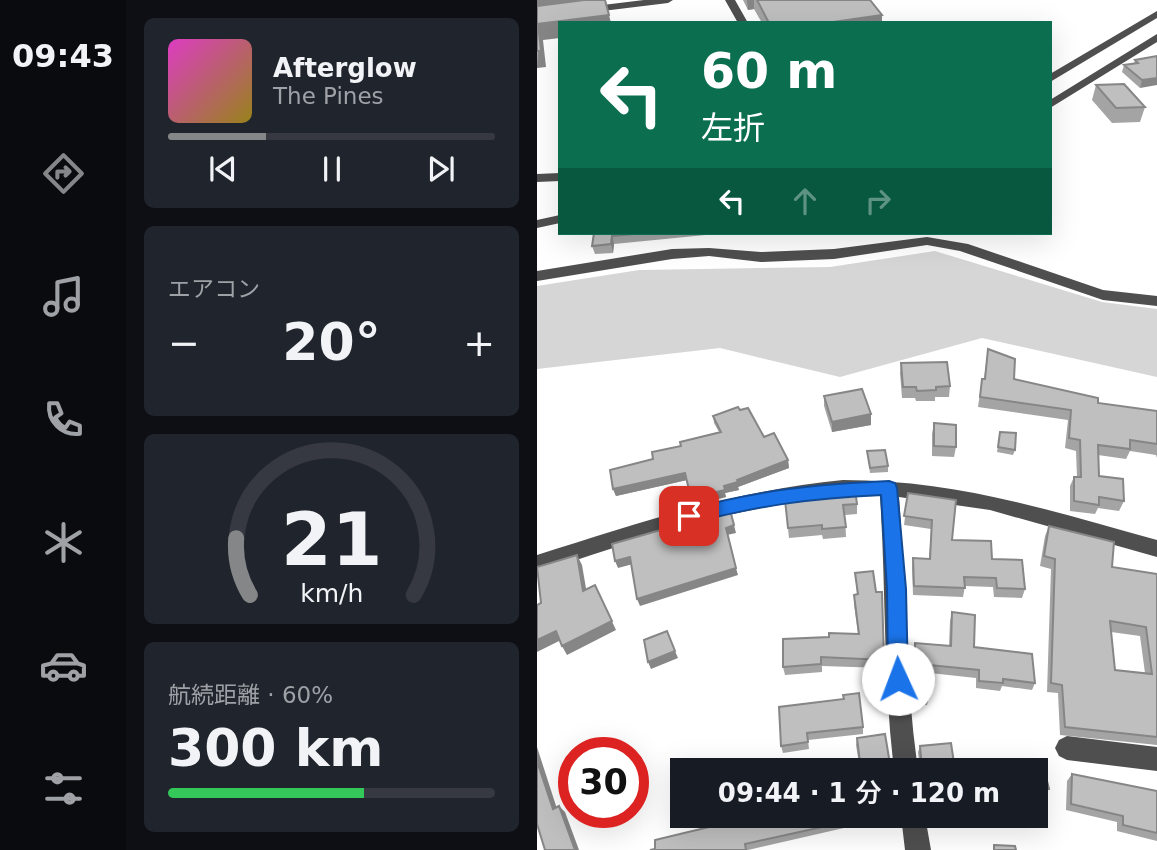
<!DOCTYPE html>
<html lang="ja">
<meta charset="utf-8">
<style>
body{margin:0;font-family:"DejaVu Sans","Noto Sans JP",sans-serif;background:#20242c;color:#f1f3f6;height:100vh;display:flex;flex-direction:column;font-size:26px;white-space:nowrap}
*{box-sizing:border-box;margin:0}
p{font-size:23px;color:#9ea1a6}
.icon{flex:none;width:38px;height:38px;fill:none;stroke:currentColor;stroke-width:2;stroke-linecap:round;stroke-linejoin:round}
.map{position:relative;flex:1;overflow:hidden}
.side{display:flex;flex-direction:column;gap:18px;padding:18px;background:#0d0f14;width:411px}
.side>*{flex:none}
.hud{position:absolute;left:21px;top:21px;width:494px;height:214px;border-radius:0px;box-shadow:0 7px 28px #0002;background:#0b6e4f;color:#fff;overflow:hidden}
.speed{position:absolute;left:21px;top:737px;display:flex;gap:14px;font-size:35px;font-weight:700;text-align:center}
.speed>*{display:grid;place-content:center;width:91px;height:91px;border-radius:50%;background:#171b24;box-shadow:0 7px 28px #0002;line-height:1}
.speed .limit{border:10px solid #d22;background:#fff;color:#111}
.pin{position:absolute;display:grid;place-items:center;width:60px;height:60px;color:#fff;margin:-30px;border-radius:14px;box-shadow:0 4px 10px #0006}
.me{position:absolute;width:77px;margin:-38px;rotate:358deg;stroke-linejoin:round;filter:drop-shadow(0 0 5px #0008)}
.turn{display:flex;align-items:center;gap:24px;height:147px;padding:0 28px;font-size:32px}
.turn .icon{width:91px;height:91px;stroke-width:2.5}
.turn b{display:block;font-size:49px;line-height:60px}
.lanes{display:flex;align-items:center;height:66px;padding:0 28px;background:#0003;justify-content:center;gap:35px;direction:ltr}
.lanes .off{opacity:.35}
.big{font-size:52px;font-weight:600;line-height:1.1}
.side .widget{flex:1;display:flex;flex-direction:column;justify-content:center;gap:10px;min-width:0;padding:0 24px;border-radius:10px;background:#20242c}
.side .dial{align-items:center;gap:0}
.dial svg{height:182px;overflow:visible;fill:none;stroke:#363941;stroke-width:7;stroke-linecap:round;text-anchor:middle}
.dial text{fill:#f1f3f6;stroke:none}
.song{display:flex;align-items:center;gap:21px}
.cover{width:84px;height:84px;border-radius:10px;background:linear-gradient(135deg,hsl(310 70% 55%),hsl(50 70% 35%))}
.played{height:7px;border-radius:4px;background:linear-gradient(90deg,#858687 30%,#363941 30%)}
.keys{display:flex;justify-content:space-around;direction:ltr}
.heat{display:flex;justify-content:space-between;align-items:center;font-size:38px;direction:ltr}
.charge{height:10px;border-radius:5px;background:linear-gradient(90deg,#34c759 60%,#363941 0)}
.trip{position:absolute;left:133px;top:758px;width:378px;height:70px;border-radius:0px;background:#171b24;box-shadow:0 7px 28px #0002;font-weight:600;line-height:70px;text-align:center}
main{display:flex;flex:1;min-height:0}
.tab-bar{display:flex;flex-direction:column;width:126px;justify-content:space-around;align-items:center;background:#090b0e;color:#9ea1a6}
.tab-bar .icon{width:49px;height:49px}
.tab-bar .on{color:#858687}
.tab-bar b{font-size:32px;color:#f1f3f6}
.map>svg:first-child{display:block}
</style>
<main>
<nav class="tab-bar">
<b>09:43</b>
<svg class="icon on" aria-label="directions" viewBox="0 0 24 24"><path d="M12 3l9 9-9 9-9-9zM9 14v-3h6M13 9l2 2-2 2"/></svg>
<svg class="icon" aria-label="music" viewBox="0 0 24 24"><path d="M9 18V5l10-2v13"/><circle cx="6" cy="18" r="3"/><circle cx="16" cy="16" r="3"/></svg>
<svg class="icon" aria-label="phone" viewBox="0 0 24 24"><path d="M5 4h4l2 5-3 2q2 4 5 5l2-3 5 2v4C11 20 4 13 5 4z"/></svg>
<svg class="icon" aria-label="climate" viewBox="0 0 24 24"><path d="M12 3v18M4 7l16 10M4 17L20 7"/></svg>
<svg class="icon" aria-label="car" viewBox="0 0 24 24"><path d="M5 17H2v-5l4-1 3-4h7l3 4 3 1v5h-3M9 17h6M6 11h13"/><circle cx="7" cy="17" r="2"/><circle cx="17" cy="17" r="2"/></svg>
<svg class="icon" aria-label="filters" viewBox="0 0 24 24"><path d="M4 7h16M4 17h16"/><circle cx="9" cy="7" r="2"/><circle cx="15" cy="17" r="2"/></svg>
</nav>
<section class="side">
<div class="widget">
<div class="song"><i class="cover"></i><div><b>Afterglow</b><p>The Pines</p></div></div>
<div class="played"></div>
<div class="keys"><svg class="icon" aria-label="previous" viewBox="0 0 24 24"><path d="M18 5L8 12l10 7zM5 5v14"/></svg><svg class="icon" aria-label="pause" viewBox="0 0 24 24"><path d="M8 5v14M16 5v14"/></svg><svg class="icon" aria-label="next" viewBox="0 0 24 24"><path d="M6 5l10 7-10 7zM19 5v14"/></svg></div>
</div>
<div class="widget"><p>エアコン</p>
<div class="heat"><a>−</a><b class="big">20°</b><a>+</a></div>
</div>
<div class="widget dial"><svg viewBox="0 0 100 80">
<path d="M14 69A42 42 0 1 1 86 69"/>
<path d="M14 69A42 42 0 0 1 8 44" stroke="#858687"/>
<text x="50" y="56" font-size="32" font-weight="700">21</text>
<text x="50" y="72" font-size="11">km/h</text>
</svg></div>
<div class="widget"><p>航続距離 · 60%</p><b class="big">300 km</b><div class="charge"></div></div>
</section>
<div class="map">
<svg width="620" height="850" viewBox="0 0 620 850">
<rect width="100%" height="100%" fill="#fff"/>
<!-- green -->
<path fill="#d6d6d6" d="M398 251 565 302 620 309V377L445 338 303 377 183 348 0 369V286L102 270 293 267Z"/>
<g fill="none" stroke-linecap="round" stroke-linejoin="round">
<!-- minor -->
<path fill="#4f4f4f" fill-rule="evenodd" d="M107 0H136L131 3 0 19V13Z
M188 0H198L211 23H201Z
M620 11V18L513 82V74Z
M620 34V42L513 108V100Z
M23 173V181L0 182V174Z
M23 215V223L0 228V220Z
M390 237 431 244 566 290 620 296V306L566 300 423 251 390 245 297 259 224 262 172 256 135 259 0 281V271L135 249 172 248 224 252 297 249Z
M306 480C419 480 512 510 620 540V557L453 510 362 497C369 587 368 680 381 770H357C346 679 349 587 343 496 223 496 113 536 0 573V555C101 523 200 490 306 480Z
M530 736 620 747V771L530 760 522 756 518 748 522 740Z
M364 816H388L394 850H368Z"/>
</g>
<!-- wall -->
<path fill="#a4a4a4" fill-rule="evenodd" d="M206 0H333L345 15V23H225L217 9 211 10Z
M620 56 603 88 585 72 587 65 597 63 598 60Z
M559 85 608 107 603 122 575 123 555 100Z
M57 233H219V234L189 233 77 244 76 253 58 254 55 246Z
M451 349 477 379 561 403 620 411V458L619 455 593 451 589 459 561 455 562 476 587 501 582 511 561 508 558 514 533 511V486L537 477H540L539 451 528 448 531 420 441 407 445 379H447Z
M364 363 413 386 412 397H398V401H379L378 398H365L363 373Z
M287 396 334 425 295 432 287 406Z
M203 410 227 437 251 460 252 468 201 487 202 490 188 493 189 497 156 505 150 480 79 496 76 489 116 459 144 446 182 432 177 423 176 416Z
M397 423 419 447 417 457 395 456V434Z
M463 432 478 450 476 455 460 452Z
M330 451 351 466V472L333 473Z
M371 493 415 540 455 559 488 589 485 598 457 597 456 587 428 586 426 597 376 595 375 567 376 558 392 559 394 529 367 525Z
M248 500 320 504V514L308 515 309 537 286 539 285 535 252 538Z
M512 526 575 567 620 574V745L523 735 521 693 510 692 514 569 503 566 508 536ZM574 632 603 636 608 673 578 670Z
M318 573 347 660V668L285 666V672L248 675 246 667 292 637 321 634 317 604V595L320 594Z
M415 612 437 647 498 683 495 690 465 686 463 691 439 688V678L393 673 392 698 390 705H377L376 650 378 643 412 646 413 621Z
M306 699 326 727V734L271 740 272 749 246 753 244 746Z
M320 738 354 770H323L319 745Z
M383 746 418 770H383L381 752Z
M499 770 512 789 508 795 499 796Z
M535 774 620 791V841L580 831V822L529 810 530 781Z
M203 816H356L355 817 211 850H113L118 849Z
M391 816H465V819L462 824 440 826V824L393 828Z"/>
<!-- shaded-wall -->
<path fill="#868686" d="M0 0H68L0 10Z
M210 0H217V9L211 10Z
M72 15 74 23H23V38L6 40 9 67 0 68 1 24Z
M345 15V23H289Z
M620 78V85L603 88 605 80Z
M75 236 77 244 76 253 74 244Z
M334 414V425L295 432V422Z
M251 460 252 468 201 487 202 490 188 493 189 497 156 505 154 498Z
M148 473 150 480 79 496 76 489Z
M197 525 199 533 190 535 189 528Z
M40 555 45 565 51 600 46 591Z
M93 557 96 564 81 568 78 561Z
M199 568 201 575 103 606 100 599Z
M58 585 79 630 30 655 25 646Z
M19 631 24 640 0 652V640Z
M138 651 141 658 114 669 111 662Z
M0 747 22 815 16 809 0 761Z
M22 806 28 812 42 850H38Z"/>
<!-- building -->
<path fill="#bfbfbf" stroke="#868686" stroke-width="2" fill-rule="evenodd" d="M47 0H68L72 15 1 24 4 51H0V6Z
M220 0H333L345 15 289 23H232Z
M620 56V78L605 80 587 65 601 63 598 60Z
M587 84 608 107 579 108 559 85Z
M57 233H109L75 236 74 244 55 246Z
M451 349 478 359 477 379 561 398V403L620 411V444L593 440V449L561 445 562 476 586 479 587 501 562 497V505L537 501V477H544L543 440 532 438 534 410 443 397 445 379H448Z
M410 362 413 386 399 387V390L380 391 379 387H366L364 363Z
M325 389 334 414 295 422 287 396Z
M201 407 203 410 211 408 227 437 237 433 251 460 200 480 201 482 187 486 188 490 154 498 148 473 76 489 73 470 116 459 115 452 144 446 143 442 184 432 176 416Z
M397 423 419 425V447L397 446Z
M463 432 479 433 478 450 461 447Z
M348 450 351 466 333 468 330 451Z
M318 489 320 504 306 505 309 527 285 529V525L251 528 248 500 300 495 299 490Z
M371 493 419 500 415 540 454 541 455 559 485 560 488 589 460 588 459 578 427 577 428 588 377 586 376 558 393 559 395 520 367 516Z
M193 510 197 525 189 528 199 568 100 599 93 557 78 561 75 544Z
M512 526 577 542 575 567 620 574V737L528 727 525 685 514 683 518 559 507 556ZM573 621 609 627 615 674 578 670Z
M40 555 46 591 58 585 75 621 25 646 19 631 0 640V605L4 603 0 567Z
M336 571 339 592H345L347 660 284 657V664L246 667V639L292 637V633L322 634 317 595 321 594 318 573Z
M415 612 438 615 437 647 495 654 498 683 466 679V683L442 681V670L393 665 392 698H378V643L414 646Z
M130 631 138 651 111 662 107 640Z
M322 693 326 727 270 733 271 742 244 746 242 707 307 699 306 695Z
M348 734 354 770H324L320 738Z
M414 743 418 770H385L383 746Z
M0 761 16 809 22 806 38 850H8L0 824Z
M506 765 512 789 499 791V770H439Z
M535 774 620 791V833L586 825V816L534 804Z
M203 816H335L208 844 209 850H113L118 849V840L172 827 171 824Z
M393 816H465V819L443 821V818L394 822Z
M457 845 478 846 479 850H457Z"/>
<!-- route -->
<path fill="#1a73e8" stroke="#114b97" stroke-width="2" d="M352 481 358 483 360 488 369 589 371 679 368 686 361 689 354 686 351 679 350 589 344 495C276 498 217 506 152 524L146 521 144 516 146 511 152 509C223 490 279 484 352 481Z"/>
</svg>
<div class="speed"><div class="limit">30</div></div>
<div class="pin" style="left:152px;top:516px;background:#d93025"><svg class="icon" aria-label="arrive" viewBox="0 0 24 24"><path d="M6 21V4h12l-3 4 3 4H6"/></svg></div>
<svg class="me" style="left:361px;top:679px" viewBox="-20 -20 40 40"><circle r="19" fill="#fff"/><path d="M0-13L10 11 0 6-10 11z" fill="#1a73e8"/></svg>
<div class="trip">09:44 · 1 分 · 120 m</div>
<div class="hud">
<div class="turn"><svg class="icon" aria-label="left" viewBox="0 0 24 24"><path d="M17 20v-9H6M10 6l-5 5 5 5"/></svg><div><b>60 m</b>左折</div></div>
<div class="lanes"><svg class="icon" aria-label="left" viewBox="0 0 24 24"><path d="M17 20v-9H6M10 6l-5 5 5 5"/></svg><svg class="icon off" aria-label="ahead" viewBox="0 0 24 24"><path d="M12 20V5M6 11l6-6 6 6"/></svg><svg class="icon off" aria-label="right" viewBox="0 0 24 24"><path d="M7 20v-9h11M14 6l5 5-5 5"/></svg></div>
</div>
</div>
</main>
